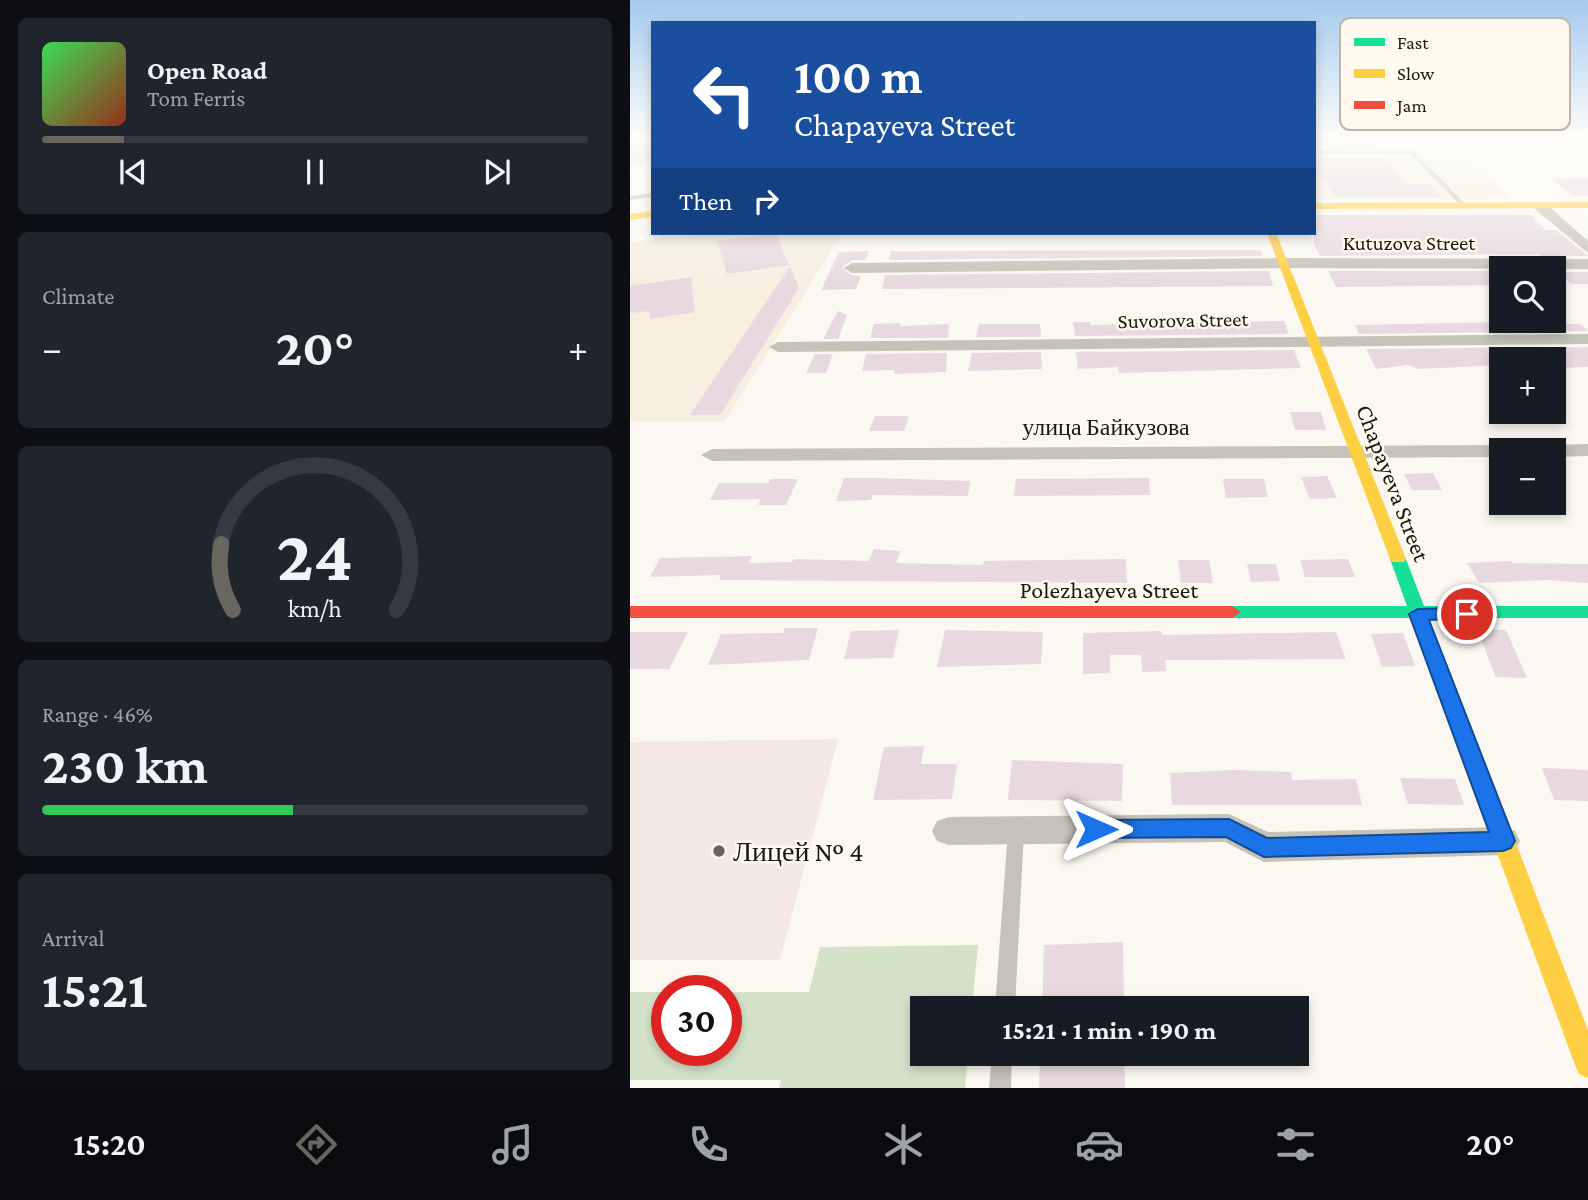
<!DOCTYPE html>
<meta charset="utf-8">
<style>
body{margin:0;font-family:"Crimson Pro",serif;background:#20242c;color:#f1f3f6;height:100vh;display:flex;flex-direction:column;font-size:26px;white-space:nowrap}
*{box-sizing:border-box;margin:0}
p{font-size:23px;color:#9ea1a6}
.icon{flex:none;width:38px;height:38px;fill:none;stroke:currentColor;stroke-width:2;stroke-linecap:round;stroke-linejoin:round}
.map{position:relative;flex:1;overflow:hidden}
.panel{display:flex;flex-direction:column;gap:18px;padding:18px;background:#0d0f14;width:630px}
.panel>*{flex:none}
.top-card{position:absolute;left:21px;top:21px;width:665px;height:214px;border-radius:0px;box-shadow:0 4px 10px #0003;background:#1a4fa0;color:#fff;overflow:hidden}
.controls{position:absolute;left:859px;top:256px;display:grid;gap:14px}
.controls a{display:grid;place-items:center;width:77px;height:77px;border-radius:0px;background:#171b24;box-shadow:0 4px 10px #0003;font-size:35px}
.speed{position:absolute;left:21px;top:975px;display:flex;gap:14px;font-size:35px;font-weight:700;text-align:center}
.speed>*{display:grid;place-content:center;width:91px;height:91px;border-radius:50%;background:#171b24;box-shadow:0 4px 10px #0003;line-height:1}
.speed .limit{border:10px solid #d22;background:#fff;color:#111}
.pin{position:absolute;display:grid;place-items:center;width:60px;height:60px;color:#fff;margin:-30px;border:4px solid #fff;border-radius:50%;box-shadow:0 2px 7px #0007}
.me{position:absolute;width:77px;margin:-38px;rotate:90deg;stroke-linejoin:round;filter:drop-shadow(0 0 5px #0008)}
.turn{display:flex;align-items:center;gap:24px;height:147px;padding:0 28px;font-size:32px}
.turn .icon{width:91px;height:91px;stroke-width:2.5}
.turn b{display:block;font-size:49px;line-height:60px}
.then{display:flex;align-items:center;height:66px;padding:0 28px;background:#0003;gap:14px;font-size:26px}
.big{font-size:52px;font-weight:700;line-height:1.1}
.panel .card{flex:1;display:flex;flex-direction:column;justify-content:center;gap:10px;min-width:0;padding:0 24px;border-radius:10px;background:#20242c}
.panel .dial{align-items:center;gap:0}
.dial svg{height:182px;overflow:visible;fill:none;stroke:#363941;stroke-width:7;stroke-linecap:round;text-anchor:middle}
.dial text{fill:#f1f3f6;stroke:none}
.song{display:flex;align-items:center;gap:21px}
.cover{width:84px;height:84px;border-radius:10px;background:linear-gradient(135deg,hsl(130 70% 55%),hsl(10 70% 35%))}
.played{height:7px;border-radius:4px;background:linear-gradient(90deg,#69665f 15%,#363941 15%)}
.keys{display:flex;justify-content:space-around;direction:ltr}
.heat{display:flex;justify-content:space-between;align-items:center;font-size:38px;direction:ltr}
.charge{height:10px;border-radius:5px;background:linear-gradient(90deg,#34c759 46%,#363941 0)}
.trip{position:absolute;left:280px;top:996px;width:399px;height:70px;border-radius:0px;background:#171b24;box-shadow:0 4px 10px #0003;font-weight:700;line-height:70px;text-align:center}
.dock{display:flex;height:112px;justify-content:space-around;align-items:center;background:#090b0e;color:#9ea1a6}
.dock .icon{width:49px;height:49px}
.dock .selected{color:#69665f}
.dock b{font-size:32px;color:#f1f3f6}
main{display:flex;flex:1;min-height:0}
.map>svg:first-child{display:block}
</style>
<main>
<section class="panel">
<div class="card">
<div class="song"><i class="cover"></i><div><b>Open Road</b><p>Tom Ferris</p></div></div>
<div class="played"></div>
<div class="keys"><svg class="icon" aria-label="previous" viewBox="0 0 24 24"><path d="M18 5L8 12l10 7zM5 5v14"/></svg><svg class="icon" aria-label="pause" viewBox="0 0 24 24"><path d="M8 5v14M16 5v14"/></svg><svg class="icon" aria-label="next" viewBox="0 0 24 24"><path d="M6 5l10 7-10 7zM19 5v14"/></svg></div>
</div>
<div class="card"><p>Climate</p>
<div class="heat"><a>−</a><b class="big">20°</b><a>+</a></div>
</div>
<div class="card dial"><svg viewBox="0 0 100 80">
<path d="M14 69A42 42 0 1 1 86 69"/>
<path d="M14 69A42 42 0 0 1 9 40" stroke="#69665f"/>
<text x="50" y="56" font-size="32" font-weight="700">24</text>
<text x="50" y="72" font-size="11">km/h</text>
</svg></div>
<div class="card"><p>Range · 46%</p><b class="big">230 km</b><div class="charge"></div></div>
<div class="card"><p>Arrival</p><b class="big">15:21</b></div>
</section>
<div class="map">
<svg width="958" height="1088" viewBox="0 0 958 1088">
<rect width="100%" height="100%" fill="#fbf8f1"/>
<!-- industrial -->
<path fill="#f6efe0" d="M684 137H817L881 198 684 200Z
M82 233H212L95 421 0 422V242Z"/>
<!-- education -->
<path fill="#f3e8e3" d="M208 739 150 960H0V742Z"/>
<!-- green -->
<path fill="#d4e2c9" d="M0 137H23V161L0 163Z
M348 945 342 1008H292V1054H338L335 1088H149L151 1080H0V992H37V1050H96V992H179L190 947Z"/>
<!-- building -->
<path fill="#e7d9df" d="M684 137H704L709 144H745L748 148 684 147Z
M684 157H755L771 178 780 184 799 183 811 197H705L692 177H684Z
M958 178V196H943L921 179Z
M684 215H901L916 230H926L958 256H912L909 254 690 256 684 244Z
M146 233 159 265 97 274 87 241Z
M630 250 633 256 259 260 261 251Z
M239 251 236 260H222L212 267 221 275 231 276 226 289 191 290 209 252Z
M160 266 169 288 90 415H60Z
M639 271 643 286 252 289 255 275Z
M698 271H872V285L706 287Z
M928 272H958V284H941Z
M61 277 65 312 20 319V311L0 313V286Z
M208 311 217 315 208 339H193Z
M654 321 659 334 445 336 443 322H460V325Z
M872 322 951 324 958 331 729 334 725 325Z
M270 323V326L319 324 318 338H240L244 324Z
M349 324H410L411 337H346Z
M958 347V367L925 368 924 359H872V365L789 369 778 365 746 369 736 349Z
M664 350 671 368 489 373 488 367 448 369 446 352Z
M411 352 412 369 338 371 342 353Z
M317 353 316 372 264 374 265 370 232 371 236 354Z
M185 354H203L196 373H176Z
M660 412H691L696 430H665Z
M245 416H279L274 431H239Z
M803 473 812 490H782L774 474Z
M697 476 707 498 680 499 671 477Z
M214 478H248L340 481 338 496 243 495 241 500 206 501Z
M519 478 520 495 384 496 386 479Z
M140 479H168L156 505H128L131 499 80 500 89 483H139Z
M593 479H634L638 497 596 498Z
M244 549 271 551 266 563 353 565 354 561 496 559 497 583 89 580 91 575 20 577 30 558 122 556 119 563 162 562 164 559 239 561Z
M718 559 725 577H675L670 560Z
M548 560H579L583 583H551Z
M881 561 882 563 958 564V583L916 580 849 583 837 563Z
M617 564H646L650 581 621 582Z
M155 628H188L179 660 78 665 91 634 153 633Z
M847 629 876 630 897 678 866 677Z
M269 630 263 658 214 659 221 631Z
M315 630 413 632 411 664 307 667Z
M531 631 532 635 706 632 716 659 535 660 536 671 512 672 511 655H480V673L453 674V633Z
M0 632H58L39 669H0Z
M773 633 785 666 752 667 741 634Z
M294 746 291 764H327L322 799 243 800 254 747Z
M382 760 493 764 492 801 378 800Z
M912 768 958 770V801L924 800Z
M605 770 661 772 662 780 726 779 732 805H542L540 773Z
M770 778 825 779 834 805 778 804Z
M493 942 494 1008H412L414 945Z
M410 1054H494L495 1088H409Z"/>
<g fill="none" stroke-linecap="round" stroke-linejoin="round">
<!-- lane -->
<path fill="#c5c2b8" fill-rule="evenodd" d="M684 150 784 151 837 206 832 207 780 154H684Z
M23 193V197L0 200V196Z
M386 823 392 825 394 830 385 1008H365L378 830 380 825Z
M362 1054H382L381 1088H359Z"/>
<!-- street -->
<path fill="#c5c2b8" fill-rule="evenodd" d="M905 203H915L958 241V253L905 209Z
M654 258 958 259V269L654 268 222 273 214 268 222 263Z
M958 334V344L148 352 139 347 148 342Z
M958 444V456L924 457V450H914L924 445Z
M872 445 882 450H872V457L82 461 71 455 82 449Z
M599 814 638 832 873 827 885 831 890 841 885 851 873 855 634 862 595 842 319 845 307 841 302 831 307 821 319 817Z"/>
<!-- fast -->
<path fill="#16e098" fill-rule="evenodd" d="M768 554 776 559 794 606H958V618H799L877 820 874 826 866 829 858 826 855 820 781 618H602L593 612 602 606H777L760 559Z"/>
<!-- slow -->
<path fill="#ffcf43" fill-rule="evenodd" d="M958 202V208L684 209V203Z
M23 211V217L0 220V214Z
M637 233H646L776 559 774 562H762L760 559Z
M866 811 874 814 877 820 958 1030V1078L949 1074 945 1065 855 820 858 814Z"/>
<!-- jam -->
<path fill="#f24e42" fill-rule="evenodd" d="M0 606H602L611 612 602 618H0Z"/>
</g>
<!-- sky -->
<linearGradient id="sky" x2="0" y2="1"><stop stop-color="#a4caef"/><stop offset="0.47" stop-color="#fdfcf9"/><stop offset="1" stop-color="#fdfcf9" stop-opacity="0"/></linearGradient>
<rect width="958" height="289" fill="url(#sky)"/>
<!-- route -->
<path fill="#1a73e8" stroke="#114b97" stroke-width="2" d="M837 608 843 609 845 614 843 618 799 620 885 841 881 848 873 851 634 857 596 837 466 838 458 836 455 829 458 823 466 820 599 819 637 838 859 832 779 614 788 609Z"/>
<!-- markers -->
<circle fill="#69665f" stroke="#fffaed" stroke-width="2.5" cx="89" cy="851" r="7"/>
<g text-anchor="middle" stroke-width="5" stroke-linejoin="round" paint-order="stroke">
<!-- far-street labels -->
<g font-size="21" fill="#1b1811" stroke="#fffaed">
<text x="779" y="250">Kutuzova Street</text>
<text transform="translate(553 320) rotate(-1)" y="7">Suvorova Street</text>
</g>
<!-- street labels -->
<g font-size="24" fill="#1b1811" stroke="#fffaed">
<text x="476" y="435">улица Байкузова</text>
<text transform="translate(763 483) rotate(69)" y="8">Chapayeva Street</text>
<text x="479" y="598">Polezhayeva Street</text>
</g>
<!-- near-poi labels -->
<g font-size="28" fill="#1b1811" stroke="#fffaed" text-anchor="start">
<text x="103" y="861">Лицей № 4</text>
</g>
</g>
<!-- legend -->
<rect x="710" y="18" width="230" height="112" rx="10" fill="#fffaed" stroke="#bbb6ab" stroke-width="2"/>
<rect x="724" y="38" width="31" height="8" fill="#16e098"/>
<rect x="724" y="69" width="31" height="9" fill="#ffcf43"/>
<rect x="724" y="101" width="31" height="8" fill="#f24e42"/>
<g font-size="19" fill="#1b1811">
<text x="767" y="49">Fast</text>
<text x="767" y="80">Slow</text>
<text x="767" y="112">Jam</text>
</g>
</svg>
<div class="controls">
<a><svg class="icon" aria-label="search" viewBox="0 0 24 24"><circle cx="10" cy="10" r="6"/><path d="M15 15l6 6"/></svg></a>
<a>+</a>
<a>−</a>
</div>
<div class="speed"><div class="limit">30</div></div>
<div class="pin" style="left:837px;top:614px;background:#d93025"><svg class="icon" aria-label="arrive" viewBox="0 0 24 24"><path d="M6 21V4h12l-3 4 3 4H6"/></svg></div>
<svg class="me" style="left:466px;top:829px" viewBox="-20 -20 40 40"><path d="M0-17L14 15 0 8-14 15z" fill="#1a73e8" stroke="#fff" stroke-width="4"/></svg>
<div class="trip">15:21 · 1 min · 190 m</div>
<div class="top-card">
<div class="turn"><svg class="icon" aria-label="left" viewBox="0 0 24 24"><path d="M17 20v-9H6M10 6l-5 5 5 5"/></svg><div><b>100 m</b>Chapayeva Street</div></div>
<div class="then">Then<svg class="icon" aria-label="right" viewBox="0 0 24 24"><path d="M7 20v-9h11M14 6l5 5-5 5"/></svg></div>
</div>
</div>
</main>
<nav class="dock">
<b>15:20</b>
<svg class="icon selected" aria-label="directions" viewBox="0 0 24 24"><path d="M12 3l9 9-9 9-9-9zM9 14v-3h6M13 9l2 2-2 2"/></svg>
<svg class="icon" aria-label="music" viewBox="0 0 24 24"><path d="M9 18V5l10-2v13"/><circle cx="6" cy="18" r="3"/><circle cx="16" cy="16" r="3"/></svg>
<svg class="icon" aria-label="phone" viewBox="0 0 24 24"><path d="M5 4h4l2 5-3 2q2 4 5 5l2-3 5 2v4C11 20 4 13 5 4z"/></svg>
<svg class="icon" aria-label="climate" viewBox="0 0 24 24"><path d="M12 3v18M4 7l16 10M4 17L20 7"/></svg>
<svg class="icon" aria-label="car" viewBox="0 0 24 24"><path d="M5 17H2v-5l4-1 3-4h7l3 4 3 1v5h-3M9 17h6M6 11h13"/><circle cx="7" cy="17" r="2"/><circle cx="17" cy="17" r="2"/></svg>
<svg class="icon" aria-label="filters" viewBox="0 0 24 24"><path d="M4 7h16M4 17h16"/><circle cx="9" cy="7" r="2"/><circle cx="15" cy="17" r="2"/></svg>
<b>20°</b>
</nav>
